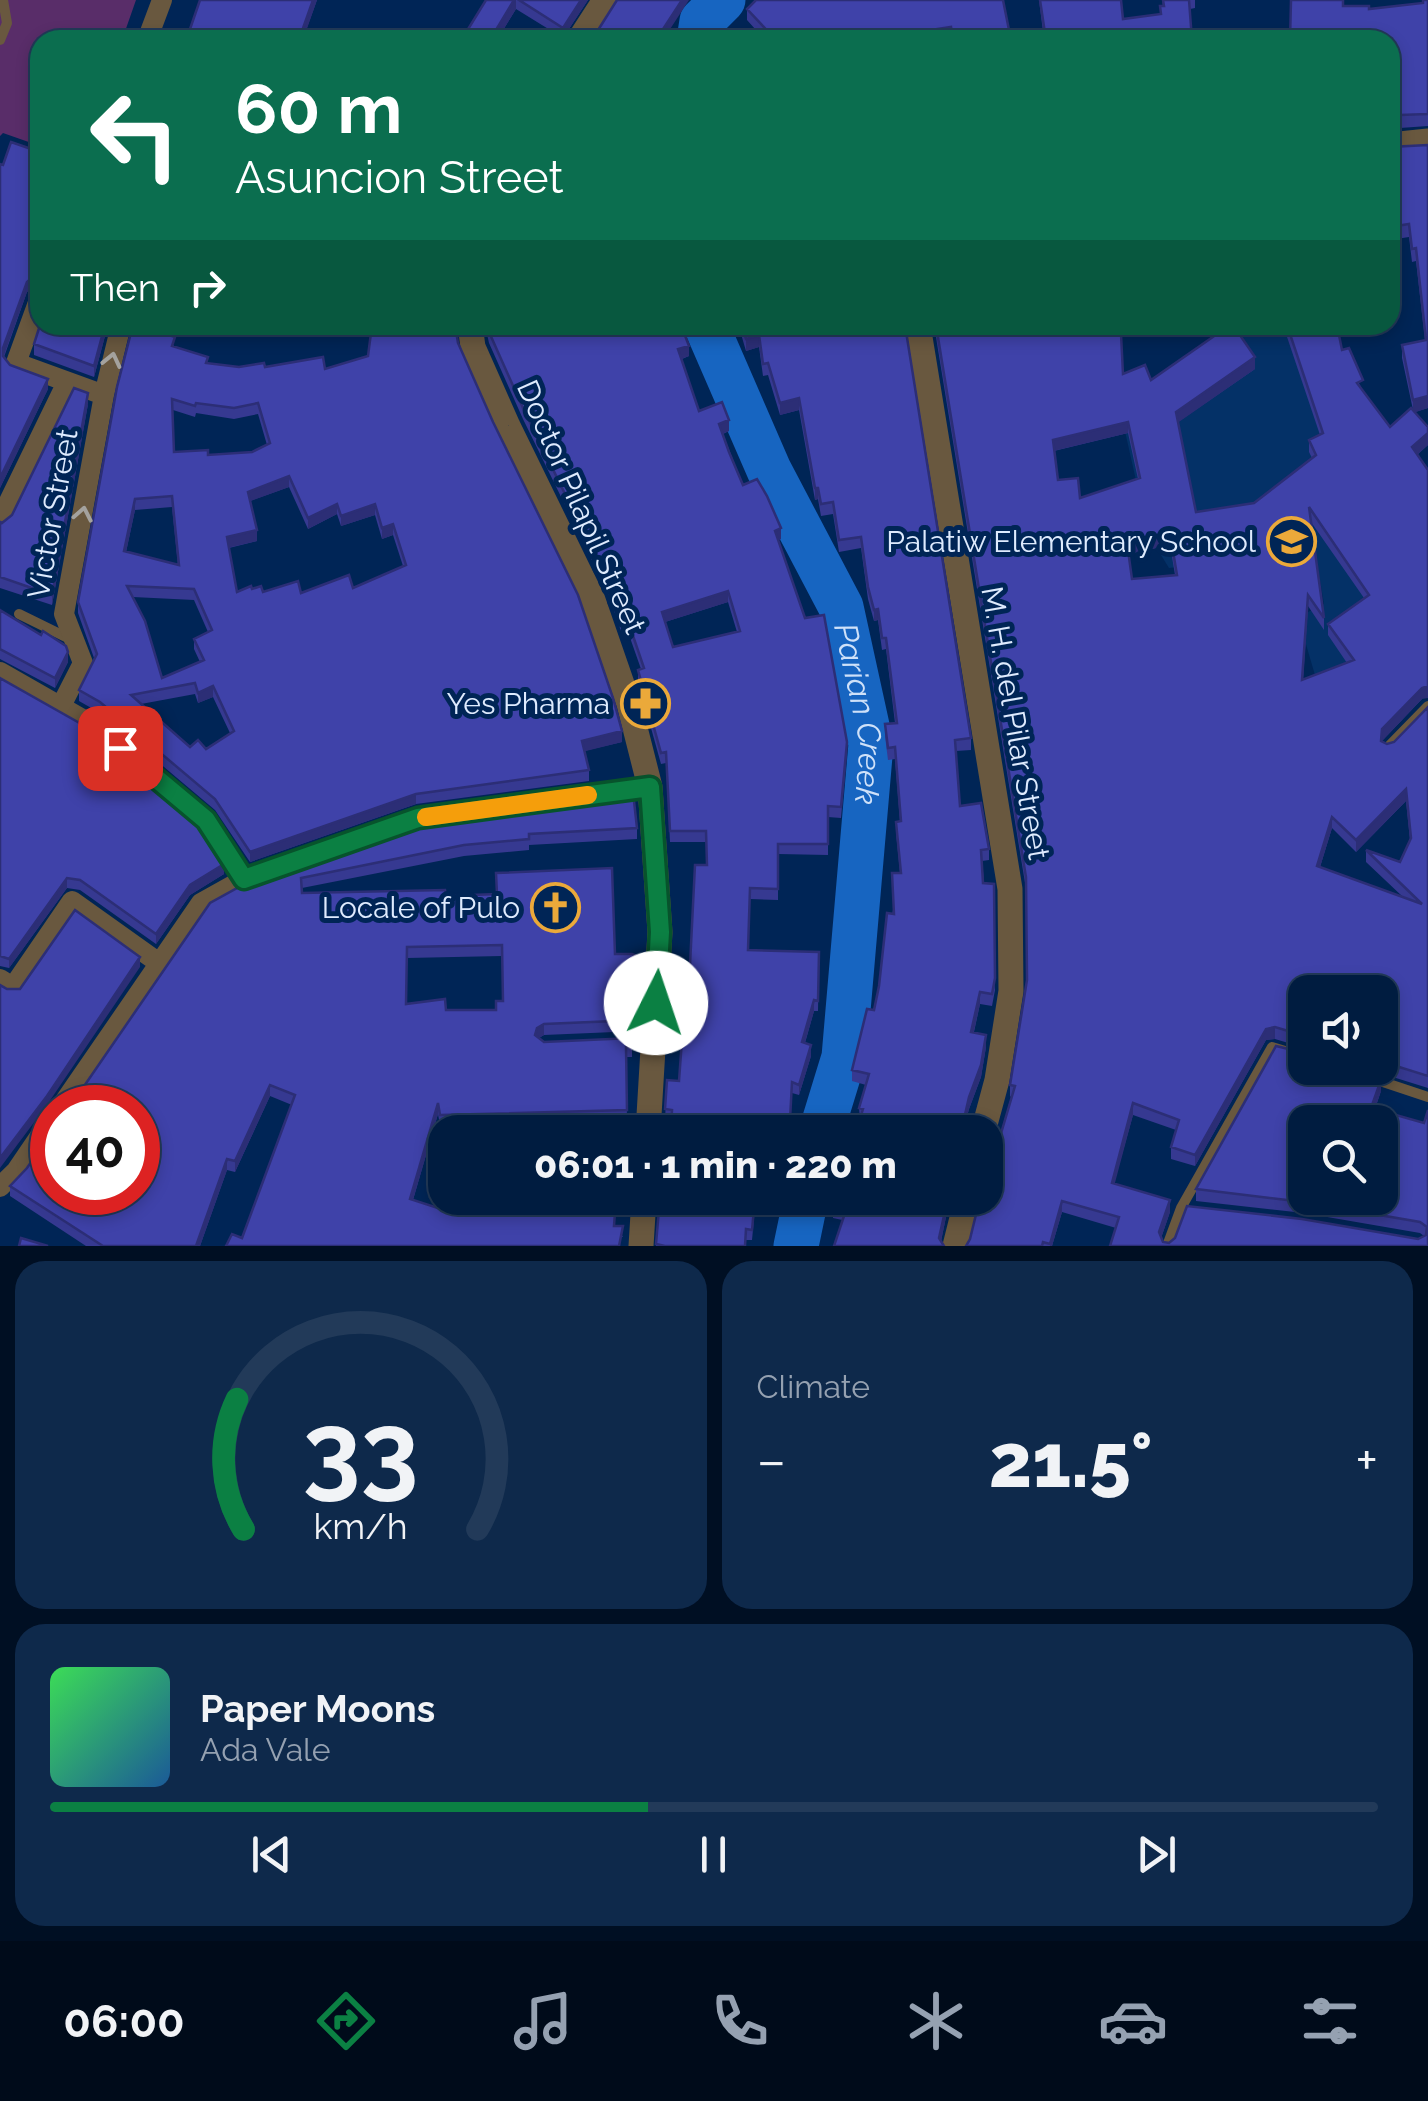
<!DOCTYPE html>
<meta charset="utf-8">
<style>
body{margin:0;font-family:Raleway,sans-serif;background:#0e294b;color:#f1f3f6;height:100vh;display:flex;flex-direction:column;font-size:38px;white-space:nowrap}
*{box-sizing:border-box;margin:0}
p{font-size:32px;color:#95a1b1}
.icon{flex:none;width:55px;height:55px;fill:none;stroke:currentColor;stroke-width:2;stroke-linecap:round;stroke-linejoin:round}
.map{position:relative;height:1246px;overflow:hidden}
.panel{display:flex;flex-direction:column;gap:15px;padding:15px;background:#000f23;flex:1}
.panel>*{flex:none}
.guide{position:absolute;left:30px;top:30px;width:1370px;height:305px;border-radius:30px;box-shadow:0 5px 15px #0003,0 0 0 2px #223a59;background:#0b6e4f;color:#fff;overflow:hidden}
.tools{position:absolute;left:1288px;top:975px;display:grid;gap:20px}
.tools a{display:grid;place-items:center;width:110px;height:110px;border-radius:20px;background:#001c40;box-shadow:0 5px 15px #0003,0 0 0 2px #223a59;font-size:50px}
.speed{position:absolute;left:30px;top:1085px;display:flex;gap:20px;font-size:50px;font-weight:700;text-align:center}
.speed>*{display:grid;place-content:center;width:130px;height:130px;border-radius:50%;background:#001c40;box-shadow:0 5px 15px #0003,0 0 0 2px #223a59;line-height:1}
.speed .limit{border:15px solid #d22;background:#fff;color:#111}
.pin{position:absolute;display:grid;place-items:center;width:85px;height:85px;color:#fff;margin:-42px;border-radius:20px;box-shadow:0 5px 15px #0006}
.me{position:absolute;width:110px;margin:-55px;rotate:4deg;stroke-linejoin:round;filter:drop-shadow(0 0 8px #0008)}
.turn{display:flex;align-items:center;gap:35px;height:210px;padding:0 40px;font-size:45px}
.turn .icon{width:130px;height:130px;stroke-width:2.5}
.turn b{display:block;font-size:70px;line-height:85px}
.then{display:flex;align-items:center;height:95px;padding:0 40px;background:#0003;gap:20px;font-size:38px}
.big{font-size:75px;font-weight:800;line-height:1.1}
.panel .tile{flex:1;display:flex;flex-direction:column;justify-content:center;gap:15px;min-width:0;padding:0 35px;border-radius:30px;background:#0e294b}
.panel .dial{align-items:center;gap:0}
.dial svg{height:260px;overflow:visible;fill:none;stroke:#223a59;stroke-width:7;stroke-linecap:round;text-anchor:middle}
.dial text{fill:#f1f3f6;stroke:none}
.song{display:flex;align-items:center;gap:30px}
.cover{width:120px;height:120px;border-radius:15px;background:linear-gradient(135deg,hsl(130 70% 55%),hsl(210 70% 35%))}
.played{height:10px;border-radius:5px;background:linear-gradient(90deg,#0b8043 45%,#223a59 45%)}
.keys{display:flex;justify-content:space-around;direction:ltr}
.heat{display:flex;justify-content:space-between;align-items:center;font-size:55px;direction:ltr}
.panel .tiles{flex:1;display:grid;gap:15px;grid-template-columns:1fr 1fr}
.tile:last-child{grid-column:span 2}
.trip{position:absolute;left:428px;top:1115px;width:575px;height:100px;border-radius:30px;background:#001c40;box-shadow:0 5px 15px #0003,0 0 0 2px #223a59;font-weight:800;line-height:100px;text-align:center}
.tabs{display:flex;height:160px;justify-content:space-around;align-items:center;background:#000b1a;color:#95a1b1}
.tabs .icon{width:70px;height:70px}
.tabs .current{color:#0b8043}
.tabs b{font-size:45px;color:#f1f3f6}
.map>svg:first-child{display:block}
</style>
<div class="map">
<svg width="1428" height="1246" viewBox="0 0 1428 1246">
<rect width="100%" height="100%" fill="#002556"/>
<!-- built -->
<path fill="#043167" d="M1244 325H1288L1428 479 1329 723 1298 617 1324 604 1315 551 1169 568 1148 534 1120 409Z"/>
<!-- green -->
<path fill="#592d69" d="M0 0H136L122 40H40V146L3 133 0 136Z"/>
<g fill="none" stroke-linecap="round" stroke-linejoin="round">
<!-- river -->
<g stroke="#1765c1" stroke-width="45">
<path d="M699 40 702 21 723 0"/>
<path id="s1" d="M706 325 769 470 841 607 871 744 844 1057 821 1132"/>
<path d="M796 1246 806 1198"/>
</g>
<!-- service -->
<path stroke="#69583f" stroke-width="10" d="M0 40 7 23 3 0
M19 614 72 640
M1388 747 1428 706
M1371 1078 1428 1097
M1167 1246 1181 1208 1272 1047 1305 1057"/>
<!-- minor -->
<path stroke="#69583f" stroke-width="20" d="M147 40 162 0
M40 297 16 363 104 395
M0 520 67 382
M0 672 91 724 206 820 244 879
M61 706 83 663 64 614 104 395 121 325
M0 979 13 987 72 901 159 963
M60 1108 201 903 244 879 418 818 650 787
M0 1187 16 1171 52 1118"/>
<!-- tertiary -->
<path stroke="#69583f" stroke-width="25" d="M579 40 605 0
M1390 145 1428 141
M470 325 473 347 508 426 593 600 629 704 650 787 660 932 648 1132
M918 325 1010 889 1011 991 997 1080 983 1132
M641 1246 644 1198
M955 1246 967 1198"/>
</g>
<!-- wall -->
<path fill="#363991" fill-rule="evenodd" d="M200 0H317L304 36 313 40H190V29Z
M486 0H588L563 38 516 9 497 40H455L462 39Z
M1003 0 1011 40H951V38L939 40H765L747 20V9Z
M1039 0H1121L1123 19 1160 14 1163 6 1162 0H1195V8L1190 9 1192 40H1044Z
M1428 0V126L1400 128 1399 112 1390 113V40L1343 6 1369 9 1423 3Z
M1428 145V408L1415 412 1428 445 1417 455 1422 699 1382 741 1387 744 1394 742 1428 707V1088L1364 1068H1380V992H1305V1048L1275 1039 1266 1040 1195 1166 1171 1159V1147L1176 1130 1133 1115 1114 1183 1170 1212 1161 1238 1163 1242 1418 1239 1424 1236 1420 1233 1304 1213 1196 1201V1189L1381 1091 1375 1109 1424 1123 1428 1246H1110L1116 1228 1062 1212 1052 1246H966L970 1239 1011 1097 1010 1096V1085L1027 980 1026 889 934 325H1121L1116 329 1123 374 1151 380 1255 369 1178 422 1196 512 1254 503 1312 458 1309 452V440L1320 435 1283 325H1337L1342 350 1363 391 1390 427 1413 410 1402 358V345L1425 340 1416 261 1412 262 1409 237 1390 240V147ZM1128 433 1138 479 1080 498 1058 480 1054 451ZM1311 522 1364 598 1328 624V635L1347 663 1303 680 1308 606 1324 630V618ZM1170 545 1175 575 1132 579 1129 554ZM1406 801 1410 840 1400 862 1366 850V862L1403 897 1320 867 1332 828 1356 852Z
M40 152V284H37L27 292 4 357 10 365 48 389 0 488 3 165Z
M40 325H108L94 377 34 355V344Z
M485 325H649L652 333 689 356 682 359 699 411 729 431 723 434 743 485 781 539 778 540 847 753 841 818 828 817V855L778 854V900L750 899 748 950 819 952 818 1011H814L805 1043 811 1056 799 1095 792 1093 790 1131 665 1120 667 1080 679 1081 683 1037 671 1036 673 974 677 976 690 965 707 865 706 842H670L666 763 661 764 638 681V670L641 669 628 632 622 634 608 593 523 419 489 343ZM728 602 737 632 673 647 665 622Z
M729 325H905L971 738V750L956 751 960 806 989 849V860L982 861 995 990 992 1006 980 1004 974 1032 986 1047 981 1077 969 1109 963 1132H856L860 1120 859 1108 866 1085 852 1081V1070L874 1010 900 873 896 833V822H900L895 759 888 760 885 736V724L895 723 886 649 882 650 878 620 874 621 868 599 861 548 839 552 833 514 821 516 818 499 815 500 799 410 780 415 768 375 763 376 759 347 746 351 741 334 731 336Z
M161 332 175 347 208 363 239 367 325 369 458 343 622 742 584 751 589 770V781L416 804 250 862 215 810 100 713 79 701V690L94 658 78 613V602ZM173 410 195 417 196 413 234 419 258 414 267 445 252 452 208 455 174 452ZM289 487 308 529 337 514 341 526 375 515 382 539 393 535 403 566 353 588 301 593 263 592 252 589 237 592 229 548 257 541 250 501ZM172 507 178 565 126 552 135 510ZM133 597 194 600 208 632 194 639V649L200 662 162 678ZM195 694 198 703 213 697 230 733 206 749 190 747 141 704Z
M88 404 52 605 0 588V522L2 523 12 515Z
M0 610 68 662 55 688 0 659Z
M0 678 224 874 190 895 156 944 80 890 67 888 9 968 0 966Z
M421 821 637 828V839L529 845V850L464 856 302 888V893L446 896 615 954 642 958 638 1031 544 1035 539 1038 544 1042 632 1038V1057H626L627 1121 440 1125 438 1114 413 1200 447 1211 476 1214 474 1198H611L615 1226 623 1237 242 1238 292 1105 270 1096 235 1172 227 1170 200 1246H86L10 1196V1186L27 1168 210 903ZM502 956 503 1001 496 1010H446L406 1004 407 958Z
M660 1198H756L752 1240H746L745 1246H656Z
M950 1198 941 1241 833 1218V1206Z"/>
<!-- shaded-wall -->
<path fill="#2c2e76" d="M313 0H317L303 40 301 34Z
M514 0H516V9L497 40H490Z
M581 0H588L563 38V28Z
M682 0H689L663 40H656Z
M37 273V284L27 292 3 358V348L27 282Z
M105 325H108L94 377V366Z
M731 325H741V334L731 336Z
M759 335V347L746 351V339Z
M689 346V356L678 360V349Z
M1255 357V369L1176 424V412Z
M48 379V389L0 488V478Z
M88 393V404L52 605V595Z
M1428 396V408L1413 413V400Z
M799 398V410L780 415V403Z
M729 420V431L719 435V424Z
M1128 422V433L1053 451V440Z
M1428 433V445L1412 459V447Z
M289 476V487L248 502V492Z
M815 488H818V499L815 500Z
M135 499V510L124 562V551Z
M337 504V514L308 529V518Z
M375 504V515L341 526V516Z
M393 524V535L382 539V528Z
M781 528V539L775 542V531Z
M257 530V541L227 548V537Z
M1170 533V545L1127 554V543Z
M728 591V602L662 623V612Z
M878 609V620L874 621V610Z
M628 621V632L622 634V623Z
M68 652V662L55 688V678Z
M213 686V697L198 703V693Z
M1428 686V698L1422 699 1382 741V729L1422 688Z
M622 731V742L582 752V741Z
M1406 789V801L1356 852V840Z
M416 794V804L250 862V852Z
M1332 817V828L1317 877V866Z
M224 864V874L190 895 156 944V934L190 885Z
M67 878V888L9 968V959Z
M140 957V967L47 1105 0 1168V1158Z
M980 992V1004L971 1044V1032Z
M814 1000V1011L802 1053V1042Z
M544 1024V1035L537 1039 535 1035 537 1028Z
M1275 1027V1039L1266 1040 1195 1166V1155L1266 1029Z
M986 1035V1047L981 1077 969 1109 963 1132H961Z
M811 1045V1056L799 1095V1085Z
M1381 1080V1091L1371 1120V1108Z
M270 1085V1096L235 1172V1161Z
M438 1103V1114L410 1210V1199Z
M1133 1103V1115L1112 1194V1183Z
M227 1159V1170L200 1246H196Z
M948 1198H950L940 1246 939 1238Z
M1170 1200V1212L1159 1244V1232Z
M1062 1201V1212L1052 1246H1050Z"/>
<!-- building -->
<path fill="#3f42a9" stroke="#2c2e76" stroke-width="2.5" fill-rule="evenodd" d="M200 0H313L301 34 313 40H223L190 29Z
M486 0H514L490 40H455L457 36 462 39Z
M519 0H581L563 28Z
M617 0H682L656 40H590L593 38Z
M756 0H1003L1011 40H957L956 32 952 33 951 27 905 34 908 40H776L747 9Z
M1040 0H1121L1123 19 1161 14 1160 6H1164L1163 0H1189L1192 40H1046Z
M1291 0H1343V6H1369V9L1423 3V0H1428V114L1400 115 1399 100 1390 101V40H1290Z
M354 33 366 40H349Z
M11 142 40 152V273H37L27 282 3 348V356L10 365 48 379 0 478V164L3 165Z
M1428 145V396L1413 400 1402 345 1426 340 1416 248 1412 249 1409 224 1390 227V147Z
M40 325H105L94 366 34 344Z
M133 325H159L157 331 175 337 172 346 208 357 206 363 239 367 264 363 265 367 323 357 325 369 368 356 372 325H455L458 343 493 422 578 595 613 698 622 731 582 741 589 770 416 794 250 852 215 799 100 702 79 690 97 654 78 602 117 387ZM172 399 195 406 196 403 234 408 258 403 270 443 252 452 208 455V450L174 452ZM289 476 308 518 337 504 341 516 375 504 382 528 393 524 406 565 353 588 349 575 301 593 298 581 263 592 261 586 252 589 251 586 237 592 227 537 257 530 248 492ZM172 496 179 565 124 551 135 499ZM127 586 194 589 212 630 194 639 204 660 162 678 145 621ZM195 683 198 693 213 686 234 731 206 749 198 740 190 747 131 695Z
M487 325H649L652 333 672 325H681L689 346 678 349 699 411 722 402 729 420 719 424 729 452 743 485 757 479 767 496 781 528 775 531 805 618 824 615 847 742 841 807 828 806V844H778V889L750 888 748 950 819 952 818 1001 814 1000 802 1042 811 1045 799 1085 792 1082 790 1120 773 1119 772 1132H671L672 1110 665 1109 667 1080 679 1081 683 1026H671L673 974 677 976 678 962 690 965 695 865H707L706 831H670L666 752 661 753 638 670 644 668 628 621 622 623 608 582 523 408 489 332ZM728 591 740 631 673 647 662 612Z
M741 325H905L971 738 955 740 960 806 981 803 989 849 981 850 983 883 994 884 995 978 992 994 980 992 971 1032 986 1035 981 1065 969 1097 961 1132H856L863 1109 859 1108 869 1074 852 1070 867 1009 874 1010 879 986 887 913 894 914 892 873H901L896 822 901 821 895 747 888 748 885 724 897 723 886 638H882L878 609 874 610 868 587 861 537 839 540 833 502 821 504 818 488H815L799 398 780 403 768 363 763 364 759 335 746 339Z
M936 325H1113L1121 334 1123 374 1145 365 1151 380 1230 325H1233L1255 357 1176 412 1196 512 1254 503 1316 455 1309 440 1323 433 1287 325H1337L1342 350 1349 348 1363 380 1357 383 1390 427 1411 408 1428 427V433L1412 447 1428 470V686L1422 688 1382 729 1381 741 1387 744 1394 742 1428 707V1076L1380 1061V992H1305V1036L1275 1027 1266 1029 1195 1155 1171 1147 1179 1120 1133 1103 1112 1183 1170 1200 1159 1232 1163 1242 1169 1243 1175 1238 1187 1206 1302 1219 1418 1239 1426 1235 1427 1227 1420 1222 1304 1202 1196 1189 1276 1046 1305 1053V1068H1343L1381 1080 1371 1108 1424 1123 1428 1110V1246H1110L1119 1217 1062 1201 1050 1244 1043 1242 1042 1246H966L970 1239 980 1198H985V1173L989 1174 1015 1086 1010 1085 1027 980 1026 877ZM1128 422 1140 478 1080 498 1078 478 1058 480 1053 440ZM1309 507 1369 595 1328 624 1354 660 1302 680 1308 595 1324 618ZM1170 533 1177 575 1132 579 1127 543ZM1406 789 1411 838 1400 862 1366 850 1422 904 1317 866 1332 817 1356 840ZM1305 1122H1380V1198H1305Z
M74 388 88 393 52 595 0 577V522L2 523 12 515Z
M0 610 41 635 43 631 66 646 68 652 55 678 0 649Z
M0 678 83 725 196 819 224 864 190 885 156 934 80 880 67 878 9 959 0 956Z
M633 792 637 828 529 834V839L464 845 301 878 302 893 445 890 446 896 497 894 496 873 612 868 615 954H632L642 958 638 1020 544 1024 537 1028 535 1035 544 1042 632 1038V1047H626L627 1110 440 1115 438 1103 410 1199 447 1211 449 1205 478 1215 476 1198H611L616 1199 614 1226H623L619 1246H226L232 1234 242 1238 295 1095 270 1085 235 1161 227 1159 196 1246H103L10 1186 27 1168 52 1132V1192H138V1108H69L210 903 250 881 421 821ZM502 945 503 1001H496V1010H446L445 999 406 1004 407 947Z
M75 910 140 957 47 1096 0 1158V985L7 989H20Z
M660 1198H755L752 1230 746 1229 745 1246H665L656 1244Z
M836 1198H948L939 1238 944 1246H834L846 1210 833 1206Z
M21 1238 48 1246H19Z"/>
<!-- one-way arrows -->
<defs><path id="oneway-chevron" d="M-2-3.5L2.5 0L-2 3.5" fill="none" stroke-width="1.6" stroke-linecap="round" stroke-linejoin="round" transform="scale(2.5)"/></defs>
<g stroke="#a4a29e">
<use href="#oneway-chevron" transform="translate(112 360) rotate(-77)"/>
<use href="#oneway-chevron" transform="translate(83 514) rotate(-79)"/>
</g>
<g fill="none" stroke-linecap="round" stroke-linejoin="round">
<defs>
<path id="route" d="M120 748 206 820 244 879 418 818 650 787 660 932 656 1003"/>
</defs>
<!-- route casing -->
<use href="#route" stroke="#07532c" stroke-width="25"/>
<!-- route -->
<use href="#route" stroke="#0b8043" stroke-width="18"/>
<!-- slow -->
<path stroke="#f59e0b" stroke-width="18" d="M426 817 588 795"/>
</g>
<!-- icons -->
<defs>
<symbol id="school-ring" viewBox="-11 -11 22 22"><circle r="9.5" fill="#002556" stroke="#eba93a" stroke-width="1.5"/><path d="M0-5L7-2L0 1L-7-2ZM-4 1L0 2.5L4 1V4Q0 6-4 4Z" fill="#eba93a"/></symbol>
<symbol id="pharmacy-ring" viewBox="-11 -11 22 22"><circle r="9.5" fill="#002556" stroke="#eba93a" stroke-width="1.5"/><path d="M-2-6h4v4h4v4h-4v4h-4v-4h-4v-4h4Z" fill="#eba93a"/></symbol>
<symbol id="church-ring" viewBox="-11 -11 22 22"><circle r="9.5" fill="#002556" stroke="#eba93a" stroke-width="1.5"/><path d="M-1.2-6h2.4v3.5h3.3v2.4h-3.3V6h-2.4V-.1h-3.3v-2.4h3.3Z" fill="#eba93a"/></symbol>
</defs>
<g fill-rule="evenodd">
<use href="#school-ring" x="1264" y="514" width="55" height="55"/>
<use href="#pharmacy-ring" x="618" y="676" width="55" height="55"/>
<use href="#church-ring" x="528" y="880" width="55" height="55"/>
</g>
<g text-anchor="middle" stroke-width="10" stroke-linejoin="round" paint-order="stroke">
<!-- street labels -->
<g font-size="30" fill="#deebfe" stroke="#002556">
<text transform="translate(581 507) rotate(66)" y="10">Doctor Pilapil Street</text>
<text transform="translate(53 514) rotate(-80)" y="10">Victor Street</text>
<text transform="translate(1015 723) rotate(80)" y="10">M. H. del Pilar Street</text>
</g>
<!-- poi labels -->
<g font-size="30" fill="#deebfe" stroke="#002556" text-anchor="end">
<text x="1256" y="552">Palatiw Elementary School</text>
<text x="610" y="714">Yes Pharma</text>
<text x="520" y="918">Locale of Pulo</text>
</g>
<!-- water labels -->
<g font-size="32" font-style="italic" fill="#cfe1f9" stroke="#002556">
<text dy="11" stroke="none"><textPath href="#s1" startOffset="422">Parian Creek</textPath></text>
</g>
</g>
</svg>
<div class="tools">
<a><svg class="icon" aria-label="sound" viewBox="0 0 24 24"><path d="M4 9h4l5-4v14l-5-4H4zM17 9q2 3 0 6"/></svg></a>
<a><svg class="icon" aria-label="search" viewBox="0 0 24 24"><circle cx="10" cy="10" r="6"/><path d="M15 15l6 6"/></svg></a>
</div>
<div class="speed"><div class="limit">40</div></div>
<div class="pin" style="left:120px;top:748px;background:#d93025"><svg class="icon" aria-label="arrive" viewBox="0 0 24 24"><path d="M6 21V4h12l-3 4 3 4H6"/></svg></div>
<svg class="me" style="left:656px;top:1003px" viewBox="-20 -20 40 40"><circle r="19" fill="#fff"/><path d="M0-13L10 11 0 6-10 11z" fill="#0b8043"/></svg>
<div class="trip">06:01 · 1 min · 220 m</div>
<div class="guide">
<div class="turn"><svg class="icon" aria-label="left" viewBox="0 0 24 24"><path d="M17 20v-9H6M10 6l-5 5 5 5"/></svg><div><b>60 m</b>Asuncion Street</div></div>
<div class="then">Then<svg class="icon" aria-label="right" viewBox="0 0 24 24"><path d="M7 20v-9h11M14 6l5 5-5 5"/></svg></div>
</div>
</div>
<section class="panel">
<div class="tiles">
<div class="tile dial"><svg viewBox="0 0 100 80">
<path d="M14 69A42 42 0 1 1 86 69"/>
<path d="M14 69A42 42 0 0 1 12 29" stroke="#0b8043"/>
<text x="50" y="56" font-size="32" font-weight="700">33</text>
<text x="50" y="72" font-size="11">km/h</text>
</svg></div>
<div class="tile"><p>Climate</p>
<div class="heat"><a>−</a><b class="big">21.5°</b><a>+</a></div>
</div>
<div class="tile">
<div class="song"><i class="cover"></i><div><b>Paper Moons</b><p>Ada Vale</p></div></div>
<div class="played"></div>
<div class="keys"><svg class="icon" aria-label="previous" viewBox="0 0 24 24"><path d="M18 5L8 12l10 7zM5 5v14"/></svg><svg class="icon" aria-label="pause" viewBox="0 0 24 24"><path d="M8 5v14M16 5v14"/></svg><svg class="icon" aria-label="next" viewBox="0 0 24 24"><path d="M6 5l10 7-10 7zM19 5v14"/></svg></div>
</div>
</div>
</section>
<nav class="tabs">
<b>06:00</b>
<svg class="icon current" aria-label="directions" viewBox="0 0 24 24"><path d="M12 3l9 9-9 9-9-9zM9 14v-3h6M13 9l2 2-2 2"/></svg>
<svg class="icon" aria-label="music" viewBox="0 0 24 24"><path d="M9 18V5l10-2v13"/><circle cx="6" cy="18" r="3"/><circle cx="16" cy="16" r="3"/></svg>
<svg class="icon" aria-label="phone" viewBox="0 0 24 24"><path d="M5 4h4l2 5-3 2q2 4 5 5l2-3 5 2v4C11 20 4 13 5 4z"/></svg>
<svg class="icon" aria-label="climate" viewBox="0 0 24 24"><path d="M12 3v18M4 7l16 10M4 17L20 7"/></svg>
<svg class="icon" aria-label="car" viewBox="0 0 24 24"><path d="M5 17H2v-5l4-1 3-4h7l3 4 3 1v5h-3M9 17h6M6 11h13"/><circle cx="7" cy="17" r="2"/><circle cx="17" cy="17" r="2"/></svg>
<svg class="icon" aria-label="filters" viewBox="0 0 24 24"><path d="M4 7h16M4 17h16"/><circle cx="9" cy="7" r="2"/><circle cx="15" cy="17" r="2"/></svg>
</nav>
